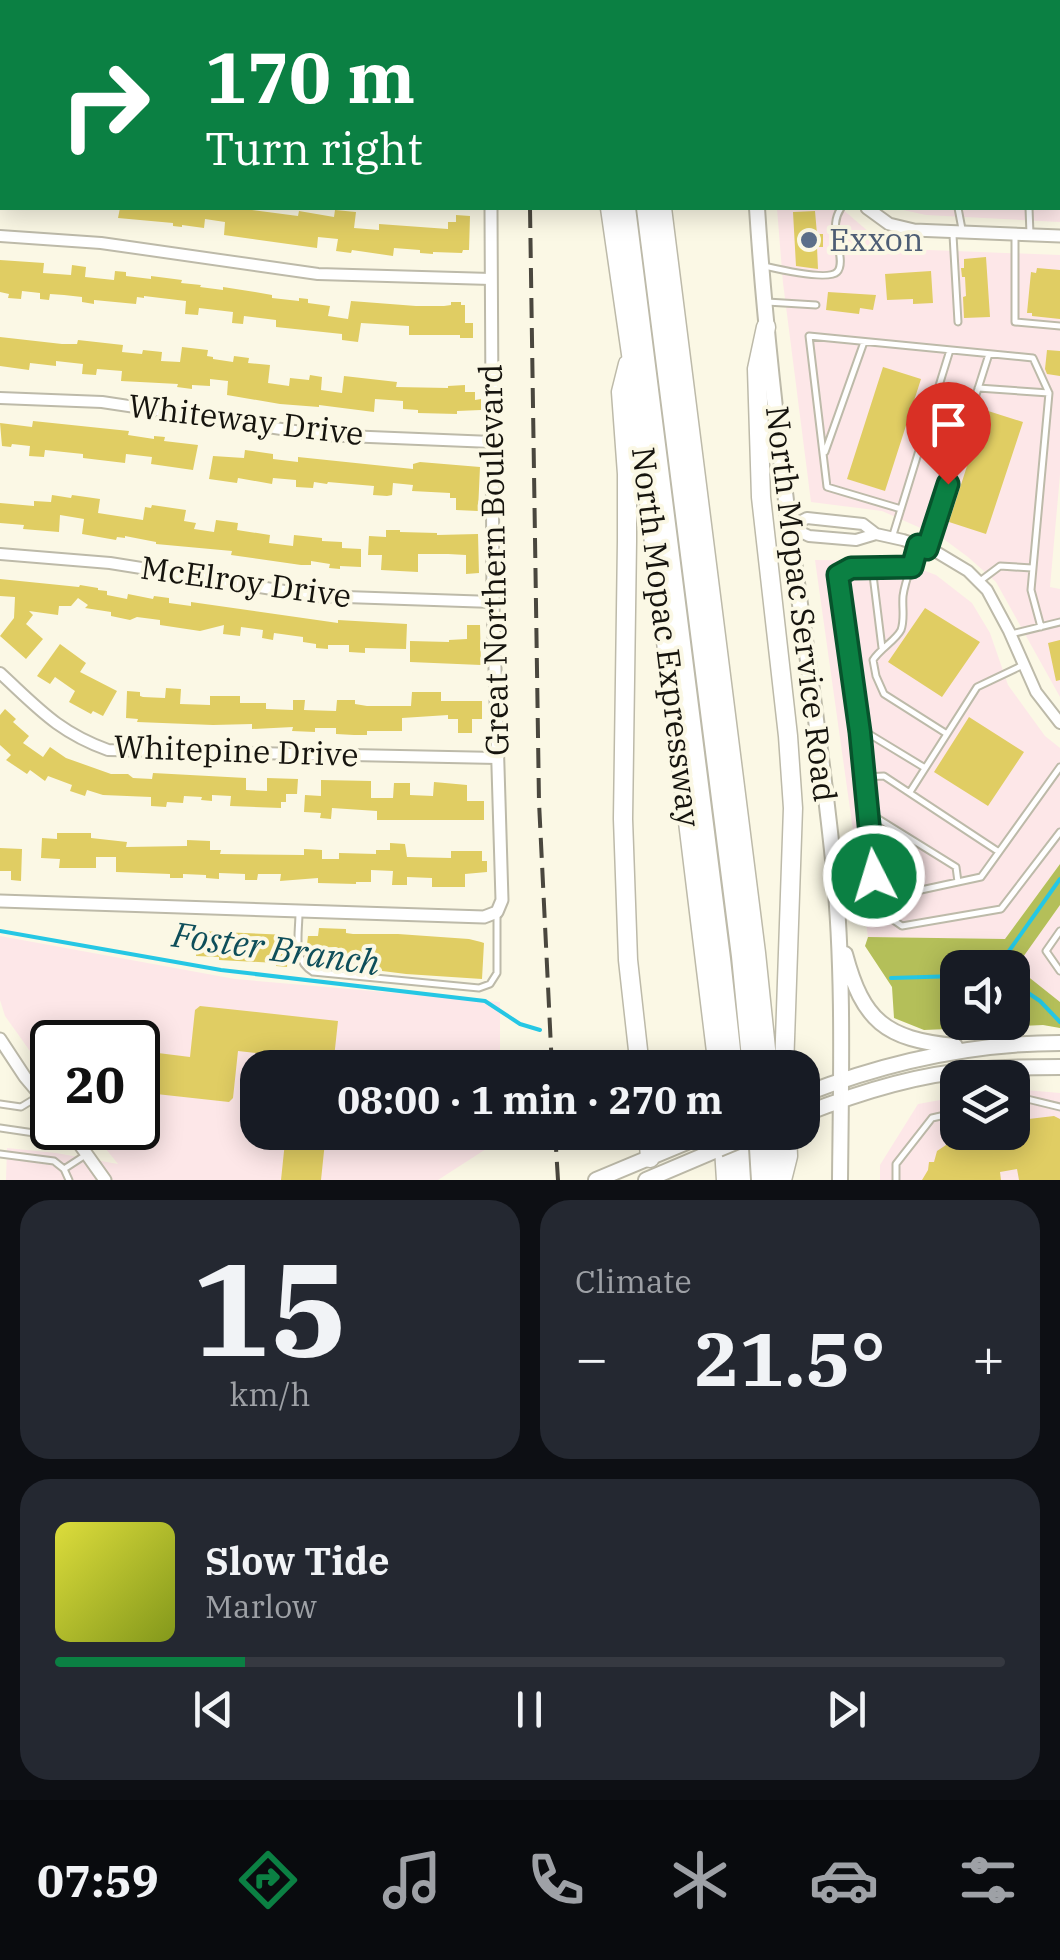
<!DOCTYPE html>
<meta charset="utf-8">
<style>
body{margin:0;font-family:"IBM Plex Serif",serif;background:#242831;color:#f1f3f6;height:100vh;display:flex;flex-direction:column;font-size:38px;white-space:nowrap}
*{box-sizing:border-box;margin:0}
p{font-size:32px;color:#9ea1a6}
.icon{flex:none;width:55px;height:55px;fill:none;stroke:currentColor;stroke-width:2;stroke-linecap:round;stroke-linejoin:round}
.map{position:relative;height:1180px;overflow:hidden}
.sheet{display:flex;flex-direction:column;gap:20px;padding:20px;background:#0d0f14;flex:1}
.sheet>*{flex:none}
.banner{position:absolute;left:0px;top:0px;width:1060px;height:210px;box-shadow:0 5px 25px #0003;background:#0b8043;color:#fff;overflow:hidden}
.controls{position:absolute;left:940px;top:950px;display:grid;gap:20px}
.controls a{display:grid;place-items:center;width:90px;height:90px;border-radius:20px;background:#171b24;box-shadow:0 5px 25px #0003;font-size:50px}
.speed{position:absolute;left:30px;top:1020px;display:flex;gap:20px;font-size:50px;font-weight:700;text-align:center}
.speed>*{display:grid;place-content:center;width:130px;height:130px;border-radius:50%;background:#171b24;box-shadow:0 5px 25px #0003;line-height:1}
.speed .limit{border:5px solid #111;border-radius:15px;background:#fff;color:#111}
.pin{position:absolute;display:grid;place-items:center;width:85px;height:85px;color:#fff;margin:-102px -42px;border-radius:50% 50% 50% 0;rotate:-45deg;box-shadow:0 0 10px #0007}
.pin .icon{rotate:45deg}
.me{position:absolute;width:110px;margin:-55px;rotate:355deg;stroke-linejoin:round;filter:drop-shadow(0 0 8px #0008)}
.turn{display:flex;align-items:center;gap:35px;height:210px;padding:0 40px;font-size:45px}
.turn .icon{width:130px;height:130px;stroke-width:2.5}
.turn b{display:block;font-size:70px;line-height:85px}
.big{font-size:75px;font-weight:700;line-height:1.1}
.sheet .tile{flex:1;display:flex;flex-direction:column;justify-content:center;gap:15px;min-width:0;padding:0 35px;border-radius:30px;background:#242831}
.sheet .dial{align-items:center;gap:0}
.dial b{font-size:130px;line-height:1}
.song{display:flex;align-items:center;gap:30px}
.cover{width:120px;height:120px;border-radius:15px;background:linear-gradient(135deg,hsl(60 70% 55%),hsl(70 70% 35%))}
.played{height:10px;border-radius:5px;background:linear-gradient(90deg,#0b8043 20%,#363941 20%)}
.keys{display:flex;justify-content:space-around;direction:ltr}
.heat{display:flex;justify-content:space-between;align-items:center;font-size:55px;direction:ltr}
.sheet .tiles{flex:1;display:grid;gap:20px;grid-template-columns:1fr 1fr}
.tile:last-child{grid-column:span 2}
.trip{position:absolute;left:240px;top:1050px;width:580px;height:100px;border-radius:30px;background:#171b24;box-shadow:0 5px 25px #0003;font-weight:700;line-height:100px;text-align:center}
.tab-bar{display:flex;height:160px;justify-content:space-around;align-items:center;background:#090b0e;color:#9ea1a6}
.tab-bar .icon{width:70px;height:70px}
.tab-bar .selected{color:#0b8043}
.tab-bar b{font-size:45px;color:#f1f3f6}
.map>svg:first-child{display:block}
</style>
<div class="map">
<svg width="1060" height="1180" viewBox="0 0 1060 1180">
<rect width="100%" height="100%" fill="#fbf8e5"/>
<!-- commercial -->
<path fill="#fde7e8" d="M772 0H934V2H772Z
M1058 89H1060V222L926 215 894 208H1058Z
M777 208H841L876 238 904 249 1060 255V475L1050 587 1060 589V697L996 582 968 557 941 537 882 511 811 502 783 283Z
M815 560 898 561 936 575 972 603 990 633 1008 685 1045 736 1060 748V864L1005 939 868 937Z
M1060 905V1002L1015 967Z
M0 936 235 979 500 1002V1067L258 1068V1132H500V1140L438 1180H6L7 1148 56 1153 118 1164 89 1128H138V1042H52V1082L5 1016 0 1000Z
M1013 1089 1060 1093V1180H880V1165L918 1104 957 1097 958 1132H1012Z"/>
<!-- forest -->
<path fill="#b4bf59" fill-rule="evenodd" d="M1060 864V905L1016 967 1060 1002V1028L1043 1025 924 1030 894 1018 892 987 865 946 868 937 1005 939ZM958 968H1012V1022H958Z"/>
<g fill="none" stroke-linecap="round" stroke-linejoin="round">
<!-- stream -->
<path stroke="#25c7e4" stroke-width="4" d="M0 931 221 970 485 1001 520 1024 540 1030
M997 968 1060 879
M891 978 958 976
M1012 982 1040 1001 1060 1022"/>
</g>
<!-- building -->
<path fill="#e0cd63" d="M120 208H244V209L298 216 299 211 334 217 335 210 356 212 354 228 379 230V224L448 229V222H456V215L470 216 469 250H463L462 253 433 252V254L420 253V250L394 248 393 256 352 250 351 253 336 251 338 239 318 237 317 248 224 235 225 222 205 219 204 228 182 225V227L173 226V223L118 218Z
M815 211 817 234H823V247H817L818 269 796 266 793 212Z
M986 257 990 317 964 318 963 297 966 296 965 277H962L961 268H964V259Z
M0 260 44 263 43 273 71 275 72 265 86 267 85 277 114 280 115 271 126 272V276L151 279V276L182 280 181 283 201 285 200 287 223 290V287L255 292 272 295V298L299 301V298L308 299V303L330 306 328 316 348 319 351 301 416 306H444L451 305V302H461V305H465V323H473V338H460V335H409V326L361 323 358 342 342 340V334L276 327V320L244 316 243 324 232 323 233 312 199 308 198 315 185 314 186 301 144 296V298L137 297 136 304 94 300V304L82 302V297L64 295 50 294 49 300 40 299V293L22 291 21 299 8 298 9 294 0 292Z
M1037 268 1060 270V319L1032 316V313H1027L1031 272 1036 273Z
M931 271 933 303 913 304V299L887 300 885 274Z
M828 292 876 295 873 310 860 308 859 314 826 310Z
M0 337 62 344H77L78 340 123 345 122 352 142 354 143 350 162 352 161 361 180 362 182 347 208 350 207 356 213 357V359L233 362 234 356 249 358 248 363 270 365 268 383 289 386 290 378 309 380 310 375 322 377 321 390 342 393 344 376 397 382 396 387 448 388V386L465 385V392H475V400L481 399V410L457 411V414L418 413V410L403 409V401L375 399 374 412 319 405V407L280 404 227 395 228 381 210 379V386L192 385V389L177 387 178 384 121 381 122 371 97 369 96 375 82 374 83 364 56 361V366L30 363 29 370 0 366Z
M1047 350 1060 351V376L1047 374 1045 369Z
M883 367 921 379 885 491 847 479Z
M985 410 1023 422 986 534 949 522Z
M33 421 129 431 128 435 154 439V436L165 437 164 441 198 445 193 470 151 464 152 457 126 454 125 463 83 458V454L45 450 44 457 29 456 30 446 12 444 11 447 2 446 0 423 32 427Z
M245 450 273 454V459L298 462V457L413 469V464L420 462 480 467 478 511 456 510V498H450V493L412 491 413 485 393 483 392 495 387 496 373 495 374 486 328 482 327 484 314 482 313 488 296 487V480L273 478 272 484 238 478 237 483 209 479 213 456 244 458Z
M52 495 71 498 72 495 100 499 98 513 143 520 145 507 151 508 152 505 186 510 184 521 196 523 194 529 214 532 216 520 238 523 237 530 270 535 269 543 293 546 294 535 322 538V541L342 542V548L361 549V567L340 566V569L329 568 330 564 311 561V565H301L231 555 232 551 156 544V542L125 536V538L117 537 116 540 82 534 84 519 60 515 59 532 23 529 24 525 0 523V503L34 506V501L51 502Z
M386 530H400V532L437 533V535L478 534 479 573 466 574V555L448 554H418V572L381 570 382 555H368L369 536 386 537Z
M0 579 79 587 80 585 98 588V590L107 591V595L127 599 128 594 153 599 154 596 169 598V603L191 606V602L338 623V620L407 624 406 649 365 648V653L349 652V645H328V649L316 648V644L303 642V637L274 633 273 640 262 638 263 630 241 627 240 636 223 634 224 625 200 631 160 625V620L137 617 130 620 111 616V612L85 608 88 605 78 598 71 606H59L58 615 29 611 33 615 26 624 43 639 26 659 0 636 14 618 15 597 0 596Z
M925 608 980 642 942 697 888 662Z
M467 625H480L481 665 410 662V641L449 642V640L467 639Z
M1060 640V680L1056 681 1048 643Z
M60 644 86 663 80 672 117 691 103 716 93 711 91 714 69 702 75 691 55 677 50 684 37 676Z
M166 688 181 689 180 704 210 705V696H240V703H266V709L293 710V700H305L304 710 336 711 337 700H355V704L367 706H411L412 692H441V701H482V719H472V733H458V719H448V715L402 718V731H367V735H354L336 734V728H315V732L292 731 293 727 252 729V724L213 725 137 722 138 719 126 718 127 691 140 692V696L143 697 165 698Z
M5 709 16 719 13 722 29 736 23 743 43 757 50 747 66 758 111 774H128L133 778 152 779 153 773 246 778V790L267 791V778L298 779 297 794H286V802H281V808L230 806 231 796 212 795V801L201 800 202 797 184 796 183 803 167 802 166 807 151 806V797L103 795 87 790 85 796 70 791 72 785 48 776 45 781 30 770 27 774 6 760 11 755 0 745V715Z
M969 717 1024 752 988 806 934 772Z
M321 780 371 781V798H393L394 783H410V795L433 796 434 782 467 785V801H484V820H377V811L332 808 331 819 320 818 321 813 304 812 305 795 321 796Z
M57 833H91V838L127 842 126 847 187 846V840L210 841V850H221L220 854 304 855V849L322 850V859H339V853L376 854V850H390V843L405 844 407 857 451 858V851H482V861H487V872L465 874V887H432V878L407 877V885H392L393 871 371 870V882H356V884L318 883V878L280 881 281 874H258L257 880H245V874L219 873V879L206 878V875L183 874V878H170V874L116 872V857H96V868H59L60 859 41 858 42 838 57 839Z
M0 848 22 849 21 881 11 880V871H0Z
M319 928 346 929V933L353 934H398L469 939 481 942 484 943 482 979 406 974 311 962 306 952 308 936H318Z
M198 931 289 935 287 967 276 966V963L219 960V957L196 956Z
M200 1006 338 1021 334 1058 330 1061 313 1059 312 1068H290L292 1057 238 1051 233 1098 229 1102 138 1092V1045L158 1048V1053L190 1057 195 1010Z
M1054 1116 1060 1119V1180H1019L1017 1169 1000 1172 1001 1180H922L928 1170 929 1162H934L937 1151 946 1145 961 1143 964 1132H1012V1121Z
M286 1132H326L321 1180H281Z"/>
<g fill="none" stroke-linecap="round" stroke-linejoin="round">
<defs>
<path id="service" d="M792 0V2
M923 2V0
M987 2 988 0
M1058 43 1060 44
M958 208 962 229
M1029 208 1030 234
M953 235 958 322
M1015 237V322L1060 326
M764 266C777 269 828 281 837 272 844 265 838 248 837 239 835 227 834 219 841 208
M767 302 816 305
M978 388 1049 393
M825 452 864 342
M901 509 827 487 809 336 1033 358 1049 393 1031 590 1041 627
M892 538 950 350
M928 546 989 354
M917 548C913 563 905 580 903 596 902 608 905 619 901 630 896 640 880 649 873 660L876 676 884 694 947 734
M872 567 882 648
M980 581 1000 566 1032 568
M1011 634 1060 622
M860 732 838 575 851 568 912 567
M1060 767 981 877 884 898 889 917 902 926 1001 909 1060 832
M864 777 860 732 869 734 925 768
M910 792 977 687 1021 666
M869 813 956 867 958 882
M884 898 873 876 864 777 884 776 999 852
M299 913C299 934 292 960 313 972L479 988 490 984 497 973V912
M1060 931 1046 951 1060 971
M1023 1098 1024 1071
M1012 1100 1023 1098 1060 1107
M0 1104 21 1107 39 1096
M0 1128 41 1134 52 1126
M0 1154 54 1161 64 1169
M69 1180 64 1169 84 1156
M896 1180V1164L932 1118 958 1112"/>
<path id="minor" d="M0 76H2
M0 236 101 243 318 274 491 279
M0 398 102 402 321 435 492 442
M790 527 809 536 856 540 876 534 903 540 933 550 968 571 987 590 1009 631 1036 692 1060 723
M790 527 807 518 863 524 876 534
M0 554 110 563 316 596 493 602
M0 673C38 708 58 732 108 750L497 758"/>
<path id="tertiary" d="M486 0V2
M867 208 889 224 914 230 1060 236
M0 901 484 917 497 912 502 900 493 602 491 208
M0 1039 25 1077 52 1109
M68 1128 105 1180"/>
<path id="secondary" d="M753 2V0
M757 208C764 316 776 424 790 532 805 644 823 756 834 870 844 972 841 1077 840 1180
M845 954C863 1021 885 1039 955 1046
M802 1095C886 1062 970 1043 1060 1043
M802 1115C857 1093 916 1074 975 1070 1003 1067 1032 1067 1060 1067
M596 1180 711 1132
M646 1180 719 1149"/>
<path id="motorway" d="M613 0V2
M595 2V0
M634 2V0
M649 2V0
M610 208 631 354 718 1068
M626 208 721 959 733 1068
M646 208 741 956 752 1068
M662 208 756 953 768 1068
M766 327 757 369 761 497 788 736 793 808 784 1068
M628 364 621 392 627 474V541L623 819 628 960 640 1068
M648 1132 650 1158
M723 1132 726 1180
M738 1132 741 1180
M758 1132 761 1180
M774 1132 778 1180
M782 1180 788 1156 787 1132"/>
</defs>
<!-- service casing -->
<use href="#service" stroke="#bdbaa9" stroke-width="9"/>
<!-- minor casing -->
<use href="#minor" stroke="#bdbaa9" stroke-width="14"/>
<!-- tertiary casing -->
<use href="#tertiary" stroke="#bdbaa9" stroke-width="15"/>
<!-- secondary casing -->
<use href="#secondary" stroke="#bdbaa9" stroke-width="18"/>
<!-- motorway casing -->
<use href="#motorway" stroke="#bdbaa9" stroke-width="21"/>
<!-- service -->
<use href="#service" stroke="#fff" stroke-width="5"/>
<!-- minor -->
<use href="#minor" stroke="#fff" stroke-width="10"/>
<!-- tertiary -->
<use href="#tertiary" stroke="#fff" stroke-width="11"/>
<!-- secondary -->
<use href="#secondary" stroke="#fff" stroke-width="14"/>
<!-- motorway -->
<use href="#motorway" stroke="#fff" stroke-width="18"/>
<!-- rail -->
<path stroke="#4a473e" stroke-width="4" stroke-dasharray="20 10" stroke-linecap="butt" d="M527 0V2
M530 208 539 802 552 1068
M555 1132 558 1180"/>
<defs>
<path id="secondary-bridge" d="M719 1149 760 1132"/>
</defs>
<!-- secondary-bridge casing -->
<use href="#secondary-bridge" stroke="#bdbaa9" stroke-width="18" stroke-linecap="butt"/>
<!-- secondary-bridge -->
<use href="#secondary-bridge" stroke="#fff" stroke-width="14"/>
</g>
<g fill="none" stroke-linecap="round" stroke-linejoin="round">
<defs>
<path id="route" d="M874 876 860 732 838 575 851 568 912 567 918 545 927 549 948 484"/>
</defs>
<!-- route casing -->
<use href="#route" stroke="#07532c" stroke-width="25"/>
<!-- route -->
<use href="#route" stroke="#0b8043" stroke-width="18"/>
</g>
<!-- markers -->
<circle fill="#5c6f8a" stroke="#fbf8e5" stroke-width="4" cx="809" cy="240" r="10"/>
<g text-anchor="middle" stroke-width="8" stroke-linejoin="round" paint-order="stroke">
<!-- service labels -->
<g font-size="32" fill="#4e5e75" stroke="#fbf8e5" text-anchor="start">
<text x="829" y="251">Exxon</text>
</g>
<!-- street labels -->
<g font-size="32" fill="#16140e" stroke="#fbf8e5">
<text transform="translate(246 420) rotate(7)" y="11">Whiteway Drive</text>
<text transform="translate(494 560) rotate(-91)" y="11">Great Northern Boulevard</text>
<text transform="translate(246 582) rotate(8)" y="11">McElroy Drive</text>
<text transform="translate(801 604) rotate(83)" y="11">North Mopac Service Road</text>
<text transform="translate(666 637) rotate(83)" y="11">North Mopac Expressway</text>
<text transform="translate(236 751) rotate(2)" y="11">Whitepine Drive</text>
</g>
<!-- water labels -->
<g font-size="35" font-style="italic" fill="#0e4e5a" stroke="#fbf8e5">
<text transform="translate(276 949) rotate(8)" y="12">Foster Branch</text>
</g>
</g>
</svg>
<div class="controls">
<a><svg class="icon" aria-label="sound" viewBox="0 0 24 24"><path d="M4 9h4l5-4v14l-5-4H4zM17 9q2 3 0 6"/></svg></a>
<a><svg class="icon" aria-label="layers" viewBox="0 0 24 24"><path d="M12 4l9 5-9 5-9-5zM3 14l9 5 9-5"/></svg></a>
</div>
<div class="speed"><div class="limit">20</div></div>
<div class="pin" style="left:948px;top:484px;background:#d93025"><svg class="icon" aria-label="arrive" viewBox="0 0 24 24"><path d="M6 21V4h12l-3 4 3 4H6"/></svg></div>
<svg class="me" style="left:874px;top:876px" viewBox="-20 -20 40 40"><circle r="17" fill="#0b8043" stroke="#fff" stroke-width="3"/><path d="M0-11L8 9 0 5-8 9z" fill="#fff"/></svg>
<div class="trip">08:00 · 1 min · 270 m</div>
<div class="banner">
<div class="turn"><svg class="icon" aria-label="right" viewBox="0 0 24 24"><path d="M7 20v-9h11M14 6l5 5-5 5"/></svg><div><b>170 m</b>Turn right</div></div>
</div>
</div>
<section class="sheet">
<div class="tiles">
<div class="tile dial"><b>15</b><p>km/h</p></div>
<div class="tile"><p>Climate</p>
<div class="heat"><a>−</a><b class="big">21.5°</b><a>+</a></div>
</div>
<div class="tile">
<div class="song"><i class="cover"></i><div><b>Slow Tide</b><p>Marlow</p></div></div>
<div class="played"></div>
<div class="keys"><svg class="icon" aria-label="previous" viewBox="0 0 24 24"><path d="M18 5L8 12l10 7zM5 5v14"/></svg><svg class="icon" aria-label="pause" viewBox="0 0 24 24"><path d="M8 5v14M16 5v14"/></svg><svg class="icon" aria-label="next" viewBox="0 0 24 24"><path d="M6 5l10 7-10 7zM19 5v14"/></svg></div>
</div>
</div>
</section>
<nav class="tab-bar">
<b>07:59</b>
<svg class="icon selected" aria-label="directions" viewBox="0 0 24 24"><path d="M12 3l9 9-9 9-9-9zM9 14v-3h6M13 9l2 2-2 2"/></svg>
<svg class="icon" aria-label="music" viewBox="0 0 24 24"><path d="M9 18V5l10-2v13"/><circle cx="6" cy="18" r="3"/><circle cx="16" cy="16" r="3"/></svg>
<svg class="icon" aria-label="phone" viewBox="0 0 24 24"><path d="M5 4h4l2 5-3 2q2 4 5 5l2-3 5 2v4C11 20 4 13 5 4z"/></svg>
<svg class="icon" aria-label="climate" viewBox="0 0 24 24"><path d="M12 3v18M4 7l16 10M4 17L20 7"/></svg>
<svg class="icon" aria-label="car" viewBox="0 0 24 24"><path d="M5 17H2v-5l4-1 3-4h7l3 4 3 1v5h-3M9 17h6M6 11h13"/><circle cx="7" cy="17" r="2"/><circle cx="17" cy="17" r="2"/></svg>
<svg class="icon" aria-label="filters" viewBox="0 0 24 24"><path d="M4 7h16M4 17h16"/><circle cx="9" cy="7" r="2"/><circle cx="15" cy="17" r="2"/></svg>
</nav>
